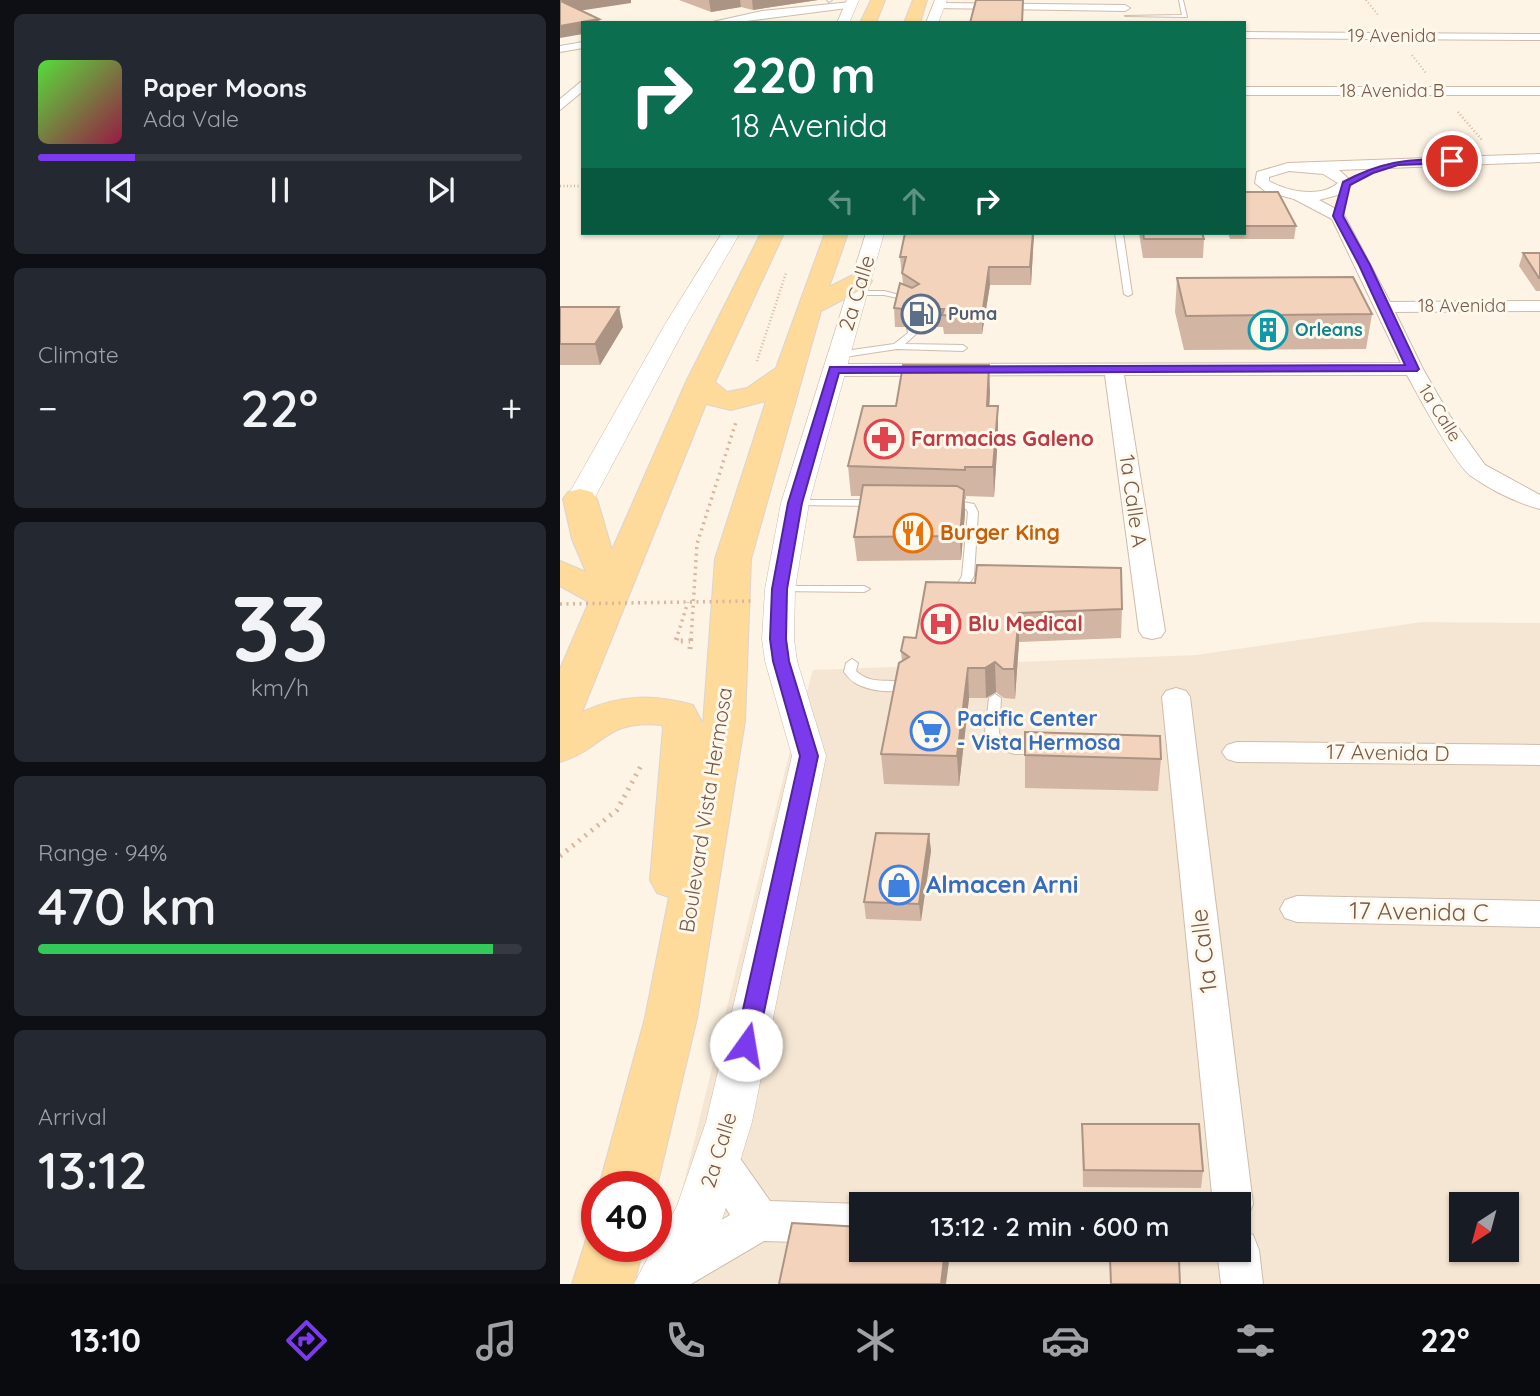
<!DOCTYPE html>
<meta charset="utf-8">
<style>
body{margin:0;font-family:Quicksand,sans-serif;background:#242831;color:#f1f3f6;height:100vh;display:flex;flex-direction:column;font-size:26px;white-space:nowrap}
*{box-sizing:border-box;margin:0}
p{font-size:23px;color:#9ea1a6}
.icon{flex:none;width:38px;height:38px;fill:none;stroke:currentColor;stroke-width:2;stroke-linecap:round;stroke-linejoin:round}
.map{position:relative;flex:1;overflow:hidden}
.side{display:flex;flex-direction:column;gap:14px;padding:14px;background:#0d0f14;width:560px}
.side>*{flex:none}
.top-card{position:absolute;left:21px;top:21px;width:665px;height:214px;border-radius:0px;box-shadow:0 2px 5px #0004;background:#0b6e4f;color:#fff;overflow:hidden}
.needle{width:46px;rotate:216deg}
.fabs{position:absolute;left:889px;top:1192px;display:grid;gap:14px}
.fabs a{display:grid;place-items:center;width:70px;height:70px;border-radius:0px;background:#171b24;box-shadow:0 2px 5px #0004;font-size:35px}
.speed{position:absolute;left:21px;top:1171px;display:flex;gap:14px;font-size:35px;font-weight:700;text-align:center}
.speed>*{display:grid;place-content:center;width:91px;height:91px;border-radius:50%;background:#171b24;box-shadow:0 2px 5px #0004;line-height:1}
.speed .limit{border:10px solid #d22;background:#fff;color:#111}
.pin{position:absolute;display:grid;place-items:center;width:60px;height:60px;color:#fff;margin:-30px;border:4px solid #fff;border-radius:50%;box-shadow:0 2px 7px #0007}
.me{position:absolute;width:77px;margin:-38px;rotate:13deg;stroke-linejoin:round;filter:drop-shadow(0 0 5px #0008)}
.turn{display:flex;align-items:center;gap:24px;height:147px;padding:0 35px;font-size:32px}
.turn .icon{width:91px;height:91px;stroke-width:2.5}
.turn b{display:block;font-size:49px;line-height:60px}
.lanes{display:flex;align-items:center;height:66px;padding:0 35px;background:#0003;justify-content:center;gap:35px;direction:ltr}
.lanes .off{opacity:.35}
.big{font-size:52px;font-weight:600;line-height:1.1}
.side .widget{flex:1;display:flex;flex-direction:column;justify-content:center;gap:10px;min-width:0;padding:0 24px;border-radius:10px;background:#242831}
.side .dial{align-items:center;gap:0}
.dial b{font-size:91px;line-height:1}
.song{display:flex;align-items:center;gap:21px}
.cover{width:84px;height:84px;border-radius:10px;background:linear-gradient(135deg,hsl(110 70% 55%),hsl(340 70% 35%))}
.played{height:7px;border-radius:4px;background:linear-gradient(90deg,#7c3aed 20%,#363941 20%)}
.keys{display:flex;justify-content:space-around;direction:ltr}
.heat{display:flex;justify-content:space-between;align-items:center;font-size:38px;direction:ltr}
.charge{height:10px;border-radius:5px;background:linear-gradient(90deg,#34c759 94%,#363941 0)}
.trip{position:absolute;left:289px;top:1192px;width:402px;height:70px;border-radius:0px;background:#171b24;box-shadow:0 2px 5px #0004;font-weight:600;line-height:70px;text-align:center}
.tabs{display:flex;height:112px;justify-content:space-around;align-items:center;background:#090b0e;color:#9ea1a6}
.tabs .icon{width:49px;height:49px}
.tabs .active{color:#7c3aed}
.tabs b{font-size:32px;color:#f1f3f6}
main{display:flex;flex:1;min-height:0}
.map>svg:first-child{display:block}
</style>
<main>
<section class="side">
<div class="widget">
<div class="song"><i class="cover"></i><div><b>Paper Moons</b><p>Ada Vale</p></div></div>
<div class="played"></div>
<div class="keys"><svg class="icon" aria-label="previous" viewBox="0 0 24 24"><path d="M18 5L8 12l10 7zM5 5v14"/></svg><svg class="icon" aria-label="pause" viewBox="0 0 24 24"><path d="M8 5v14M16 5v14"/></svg><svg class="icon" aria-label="next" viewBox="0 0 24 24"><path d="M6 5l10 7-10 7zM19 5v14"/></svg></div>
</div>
<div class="widget"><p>Climate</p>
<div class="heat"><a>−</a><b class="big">22°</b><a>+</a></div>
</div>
<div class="widget dial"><b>33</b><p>km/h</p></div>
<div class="widget"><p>Range · 94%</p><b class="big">470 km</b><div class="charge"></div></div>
<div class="widget"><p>Arrival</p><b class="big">13:12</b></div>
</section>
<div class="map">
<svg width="980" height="1284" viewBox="0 0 980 1284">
<rect width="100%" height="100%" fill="#fdf4e5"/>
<!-- residential -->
<path fill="#f5e6d3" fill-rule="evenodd" d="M862 622 980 623V1284H99L228 759 253 670 636 655ZM301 1204H679V1250H301ZM901 1204H947V1250H901Z"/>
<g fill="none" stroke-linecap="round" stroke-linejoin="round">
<defs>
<path id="service" d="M267 0H272L269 2Z
M619 0H623L627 17 565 16 622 15Z
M555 233H563L572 294 568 296 564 294Z
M294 291H324L355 299 351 301 324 295H294Z
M351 324 355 327 356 334 345 344 403 345 407 348 403 351 337 349 278 358 274 355 278 352 334 344 348 333 347 327Z
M235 500H317L322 503 317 506 231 505 230 503Z
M391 500 414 504 418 512 414 576 407 587 403 588 397 585 402 576 408 512 406 509 387 505 386 503Z
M220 586H304L310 589 304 592 216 591 214 589 216 587Z
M292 659 298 663 296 671C314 688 335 675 349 686 339 695 310 691 297 684 291 681 288 677 284 672L286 663Z
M435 694 441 698 439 733 443 741C457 745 471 743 485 747L487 750 485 753 455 754 433 748 425 733 429 698Z"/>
<path id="minor" d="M291 2 295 3V7L171 23H148L202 11Z
M379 3 565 5 570 8 565 11 375 8 374 6Z
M684 32 980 34V40L684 38Z
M23 42V48L0 52V46Z
M23 80V91L0 110V99Z
M684 87H980V95H684Z
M980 154V162L779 170 793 183 785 193 759 200 783 213 830 302 980 301V311L835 312 863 369 890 416 925 465 980 495V509C957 503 931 490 911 476 894 463 859 397 847 375H564L605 631 601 637 592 639 583 637 579 631 545 375 274 376 264 370 274 364 841 363 772 219 734 199 705 191 695 183 697 172 728 163ZM729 171 763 174 778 183C761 198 728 192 709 181V177Z
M616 688 626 691 630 697 693 1204 687 1218 679 1221V1204H653L602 697 606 691Z
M677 742 980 745V765L677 762 667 759 662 752 667 745Z
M737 896 980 901V927L737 922 725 918 720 909 725 900Z
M158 1141 172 1147 210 1201 302 1204 301 1244 204 1241 131 1284H101L95 1269 101 1254 170 1215 138 1160 144 1147Z
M679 1230 693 1235 699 1250 703 1284H661L657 1250H679Z"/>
<path id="tertiary" d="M287 0H299L289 23H277Z
M375 0H387L378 23H366Z
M162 233H180L126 326 34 499 30 505 20 507 10 505 6 499 104 326Z
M306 233H324L249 503 235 589 234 639 237 661 266 756 192 1122 163 1217 128 1284H74L94 1246H96L117 1206 146 1122 232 756 205 661 202 639 205 589 221 503Z"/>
<path id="primary" d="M311 0H325L316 23H300Z
M353 0H367L360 23H344Z
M201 233H224L155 382 167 392 187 388 216 368 265 233H288L269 287 291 276 300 274 309 276 312 281 309 286 261 311 191 559 185 721 137 1018 97 1186 96 1189V1186H39L85 1018 109 897 97 893 90 880 103 728 102 725C44 719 44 749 0 762V669L29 602 0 586V561L26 572 12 539 3 499 8 492 20 489 32 492 37 499 52 550 126 382ZM206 401 155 559 143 724 133 705C94 694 60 694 22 712L146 404 171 410Z
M37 1222V1246H84L74 1284H12L31 1224Z"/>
</defs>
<!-- service casing -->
<use href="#service" stroke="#cfbcab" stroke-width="2"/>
<!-- minor casing -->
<use href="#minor" stroke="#cfbcab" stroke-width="2"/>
<!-- tertiary casing -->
<use href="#tertiary" stroke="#cfbcab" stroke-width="1"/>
<!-- primary casing -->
<use href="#primary" stroke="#dcd4d0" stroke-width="2"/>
<!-- path-far3 -->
<path stroke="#d9b69e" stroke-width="2" stroke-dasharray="1 2.5" stroke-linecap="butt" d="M806 0 819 16
M852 55 866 73"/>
<!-- path-far2 -->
<path stroke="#d9b69e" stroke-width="2.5" stroke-dasharray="1 2.5" stroke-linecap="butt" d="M898 112 922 140
M0 186H23
M197 361 226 273"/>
<!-- path-far1 -->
<path stroke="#d9b69e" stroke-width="3.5" stroke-dasharray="2 4.5" stroke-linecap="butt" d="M116 640 128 602
M131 640 137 544 176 422"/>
<!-- path -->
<path stroke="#d9b69e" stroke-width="5" stroke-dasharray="2 6" stroke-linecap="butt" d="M117 638 116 641H130
M130 649 131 638
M0 856 57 810 83 762"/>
<!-- service -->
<use href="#service" fill="#fff" fill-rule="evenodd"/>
<!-- minor -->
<use href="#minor" fill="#fff" fill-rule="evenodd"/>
<!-- tertiary -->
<use href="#tertiary" fill="#fff" fill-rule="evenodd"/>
<!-- primary -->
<use href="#primary" fill="#feda9b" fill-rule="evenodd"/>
<!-- path-bridge -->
<path stroke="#d9b69e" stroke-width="3.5" stroke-dasharray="2 4.5" stroke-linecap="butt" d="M0 604 195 601"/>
</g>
<!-- wall -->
<path fill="#d2b5a2" d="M119 0H258L193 10 181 7 151 12Z
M684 192 736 226 734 239H670L668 233H684Z
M345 233H474L471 285H430L422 334H384L383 327H358L351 321 345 327H335L334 308 343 284 340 257Z
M579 233H642L644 239 643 258H583Z
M963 253H980V291H976L959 266Z
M617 278 812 314 806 349 624 350 615 312Z
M0 307 63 327 40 365H0Z
M430 392 429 406H438V435L434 497 406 496V499H405V513L401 560 297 561 294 537 301 496H291L288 466 336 406Z
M366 582 562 609 561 638 459 642 455 699 444 698 436 692 426 698H409L399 786 324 784 321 754 342 661 341 651 356 638Z
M465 755 601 759 598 791 465 788Z
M369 834 371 851 361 921 306 919 304 902Z
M522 1124 643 1171 641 1188 523 1187Z"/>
<!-- shaded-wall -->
<path fill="#ab9484" d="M16 0H71V3L5 13 3 2Z
M149 0H180L181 7 151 12Z
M192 0H258L193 10Z
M39 19 40 23H23V34L0 38V26Z
M473 233H474L471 285 470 267Z
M429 267 430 285 422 334V316Z
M350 303 351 321 345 327 343 309Z
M59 307 63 327 40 365 35 344Z
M429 365 430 392 428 434 427 406Z
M438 406V435L434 497 433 467Z
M404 490 405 513 401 560 400 536Z
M459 613V642L455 699 454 669Z
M435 662 436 692 426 698 425 668Z
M408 668 409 698 399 786 397 756Z
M369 834 371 851 361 921 359 904Z
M385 1250H389L390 1254 386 1284H381Z"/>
<!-- building -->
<path fill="#f4d3bc" stroke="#ab9484" stroke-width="2" d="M0 0H16L3 2 39 19 0 26Z
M416 0H463L462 23H410Z
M684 192H718L736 226H684Z
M345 233H473L470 267H429L422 316 382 315 384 309H356L350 303 343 309 334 308 340 283 352 288 359 284 342 273 346 257H340Z
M583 233H642L644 239H584Z
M963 253H980V278H979Z
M793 277 812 314 626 316 617 278Z
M0 307H59L35 344H0Z
M343 365H429L427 406H438L433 467H405V470L288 466 303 406H336Z
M303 485 397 486 404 490 400 536 294 537Z
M417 565 561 568 562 609 459 613 454 669H443L435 662 425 668H408L397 756 321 754 339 663 349 657 341 651 344 637 356 638 366 582 415 583Z
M465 732 600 736 601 759 465 755Z
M316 833 369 834 359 904 304 902Z
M522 1124H639L643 1171 524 1170Z
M232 1223 301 1227V1250H385L381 1284H219Z
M550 1258 619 1260 620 1284H551Z"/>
<!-- route -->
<path fill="#7c3aed" stroke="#51269a" stroke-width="2" d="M892 158 895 163 838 165 813 173 790 185 783 216 810 265 859 369 857 371 279 373 242 503 227 589 226 639 229 661 258 756 197 1045 194 1052 186 1055 178 1052 175 1045 240 756 213 661 210 639 212 589 228 503 270 367 845 365 799 265 773 216 783 182C824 160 847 160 892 158Z"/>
<!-- icons -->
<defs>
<symbol id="fuel-ring" viewBox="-11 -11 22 22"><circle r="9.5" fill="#fff8ec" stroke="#5c6f8a" stroke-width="1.5"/><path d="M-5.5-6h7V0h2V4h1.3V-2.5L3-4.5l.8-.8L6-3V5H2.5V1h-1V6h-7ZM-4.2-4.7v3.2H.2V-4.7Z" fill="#5c6f8a"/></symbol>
<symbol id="building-ring" viewBox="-11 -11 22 22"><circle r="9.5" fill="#fff8ec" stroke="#0f9aa8" stroke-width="1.5"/><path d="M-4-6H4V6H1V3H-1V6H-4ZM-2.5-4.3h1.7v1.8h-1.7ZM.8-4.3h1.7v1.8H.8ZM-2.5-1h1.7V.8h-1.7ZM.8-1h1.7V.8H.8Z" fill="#0f9aa8"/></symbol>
<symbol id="pharmacy-ring" viewBox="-11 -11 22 22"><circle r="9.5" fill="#fff8ec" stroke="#e0444e" stroke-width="1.5"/><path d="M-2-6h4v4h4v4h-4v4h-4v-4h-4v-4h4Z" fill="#e0444e"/></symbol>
<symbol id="restaurant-ring" viewBox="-11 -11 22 22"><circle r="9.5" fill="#fff8ec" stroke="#e8710a" stroke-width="1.5"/><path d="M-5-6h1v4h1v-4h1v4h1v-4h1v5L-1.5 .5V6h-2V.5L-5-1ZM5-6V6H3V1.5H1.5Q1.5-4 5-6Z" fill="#e8710a"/></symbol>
<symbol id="hospital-ring" viewBox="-11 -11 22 22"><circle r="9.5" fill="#fff8ec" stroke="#e0444e" stroke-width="1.5"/><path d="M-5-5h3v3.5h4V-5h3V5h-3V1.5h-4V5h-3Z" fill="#e0444e"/></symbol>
<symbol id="supermarket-ring" viewBox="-11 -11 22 22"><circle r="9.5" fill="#fff8ec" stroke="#3f7fe0" stroke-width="1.5"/><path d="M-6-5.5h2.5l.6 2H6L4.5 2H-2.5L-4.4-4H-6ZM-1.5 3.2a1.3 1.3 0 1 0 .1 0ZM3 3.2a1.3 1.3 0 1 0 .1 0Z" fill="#3f7fe0"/></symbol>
<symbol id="shop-ring" viewBox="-11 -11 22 22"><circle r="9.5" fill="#fff8ec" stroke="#3f7fe0" stroke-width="1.5"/><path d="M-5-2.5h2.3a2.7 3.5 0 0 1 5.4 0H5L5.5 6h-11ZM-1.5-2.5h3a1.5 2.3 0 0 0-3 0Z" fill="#3f7fe0"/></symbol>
</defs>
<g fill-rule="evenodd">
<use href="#fuel-ring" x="339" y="292" width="44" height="44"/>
<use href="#building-ring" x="686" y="308" width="44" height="44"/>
<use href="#pharmacy-ring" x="302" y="417" width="44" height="44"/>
<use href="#restaurant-ring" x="331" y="511" width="44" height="44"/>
<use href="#hospital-ring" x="359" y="602" width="44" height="44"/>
<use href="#supermarket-ring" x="348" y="709" width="44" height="44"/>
<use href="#shop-ring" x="317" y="863" width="44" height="44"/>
</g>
<g text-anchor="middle" stroke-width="6" stroke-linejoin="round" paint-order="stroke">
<!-- far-street labels -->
<g font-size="18" fill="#785a49" stroke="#fff8ec">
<text x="832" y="42">19 Avenida</text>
<text x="832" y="97">18 Avenida B</text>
<text x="902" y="312">18 Avenida</text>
<text transform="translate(880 413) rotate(58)" y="6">1a Calle</text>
</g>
<!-- far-service labels -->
<g font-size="18" font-weight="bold" fill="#4e5e75" stroke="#fff8ec" text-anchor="start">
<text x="388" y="320">Puma</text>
</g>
<!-- far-culture labels -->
<g font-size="18" font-weight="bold" fill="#0d838f" stroke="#fff8ec" text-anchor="start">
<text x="735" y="336">Orleans</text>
</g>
<!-- street labels -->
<g font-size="21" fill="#785a49" stroke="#fff8ec">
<text transform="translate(297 293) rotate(-73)" y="7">2a Calle</text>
<text transform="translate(573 501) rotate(82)" y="7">1a Calle A</text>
<text transform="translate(828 753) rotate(1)" y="7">17 Avenida D</text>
<text transform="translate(146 810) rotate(-81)" y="7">Boulevard Vista Hermosa</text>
<text transform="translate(159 1150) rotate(-73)" y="7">2a Calle</text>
</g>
<!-- health labels -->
<g font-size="21" font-weight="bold" fill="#be3a42" stroke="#fff8ec" text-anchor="start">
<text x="351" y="446">Farmacias Galeno</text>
<text x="408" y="631">Blu Medical</text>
</g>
<!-- food labels -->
<g font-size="21" font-weight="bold" fill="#c56008" stroke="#fff8ec" text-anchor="start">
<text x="380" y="540">Burger King</text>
</g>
<!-- shop labels -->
<g font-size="21" font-weight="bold" fill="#366cbe" stroke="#fff8ec" text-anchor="start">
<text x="397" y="726">Pacific Center<tspan x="397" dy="24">- Vista Hermosa</tspan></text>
</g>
<!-- near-shop labels -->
<g font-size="24" font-weight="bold" fill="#366cbe" stroke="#fff8ec" text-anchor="start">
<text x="366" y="893">Almacen Arni</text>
</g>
<!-- near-street labels -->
<g font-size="24" fill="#785a49" stroke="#fff8ec">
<text transform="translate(859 912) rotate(1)" y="8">17 Avenida C</text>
<text transform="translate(644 951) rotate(-97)" y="8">1a Calle</text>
</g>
</g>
</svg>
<div class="fabs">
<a><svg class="needle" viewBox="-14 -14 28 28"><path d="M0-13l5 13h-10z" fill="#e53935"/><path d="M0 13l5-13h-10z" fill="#9ea1a6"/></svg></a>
</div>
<div class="speed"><div class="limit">40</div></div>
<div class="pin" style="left:892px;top:161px;background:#d93025"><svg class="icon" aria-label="arrive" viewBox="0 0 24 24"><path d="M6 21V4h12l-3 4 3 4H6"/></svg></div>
<svg class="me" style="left:186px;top:1045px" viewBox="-20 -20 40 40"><circle r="19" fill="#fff"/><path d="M0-13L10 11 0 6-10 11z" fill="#7c3aed"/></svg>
<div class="trip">13:12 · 2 min · 600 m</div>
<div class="top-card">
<div class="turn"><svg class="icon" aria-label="right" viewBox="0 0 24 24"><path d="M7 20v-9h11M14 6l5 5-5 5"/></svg><div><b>220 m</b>18 Avenida</div></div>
<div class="lanes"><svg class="icon off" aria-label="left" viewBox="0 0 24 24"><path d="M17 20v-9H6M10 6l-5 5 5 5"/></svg><svg class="icon off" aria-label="ahead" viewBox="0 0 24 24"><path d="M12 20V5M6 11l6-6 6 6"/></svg><svg class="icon" aria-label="right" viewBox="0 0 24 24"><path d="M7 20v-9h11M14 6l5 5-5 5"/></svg></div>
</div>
</div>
</main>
<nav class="tabs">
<b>13:10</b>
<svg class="icon active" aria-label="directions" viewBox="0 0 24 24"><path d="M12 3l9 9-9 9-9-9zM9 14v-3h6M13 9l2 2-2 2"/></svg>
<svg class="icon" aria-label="music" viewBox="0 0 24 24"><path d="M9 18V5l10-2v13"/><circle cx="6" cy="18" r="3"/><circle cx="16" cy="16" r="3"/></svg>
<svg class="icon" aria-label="phone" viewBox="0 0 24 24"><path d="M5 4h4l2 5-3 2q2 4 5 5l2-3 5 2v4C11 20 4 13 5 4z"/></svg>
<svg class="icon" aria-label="climate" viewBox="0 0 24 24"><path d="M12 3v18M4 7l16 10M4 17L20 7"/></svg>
<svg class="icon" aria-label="car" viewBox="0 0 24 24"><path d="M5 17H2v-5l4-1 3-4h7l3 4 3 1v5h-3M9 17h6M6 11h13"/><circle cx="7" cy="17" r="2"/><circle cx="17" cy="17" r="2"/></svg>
<svg class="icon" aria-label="filters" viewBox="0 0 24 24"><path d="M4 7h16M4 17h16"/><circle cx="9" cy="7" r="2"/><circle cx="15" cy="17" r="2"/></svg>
<b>22°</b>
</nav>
